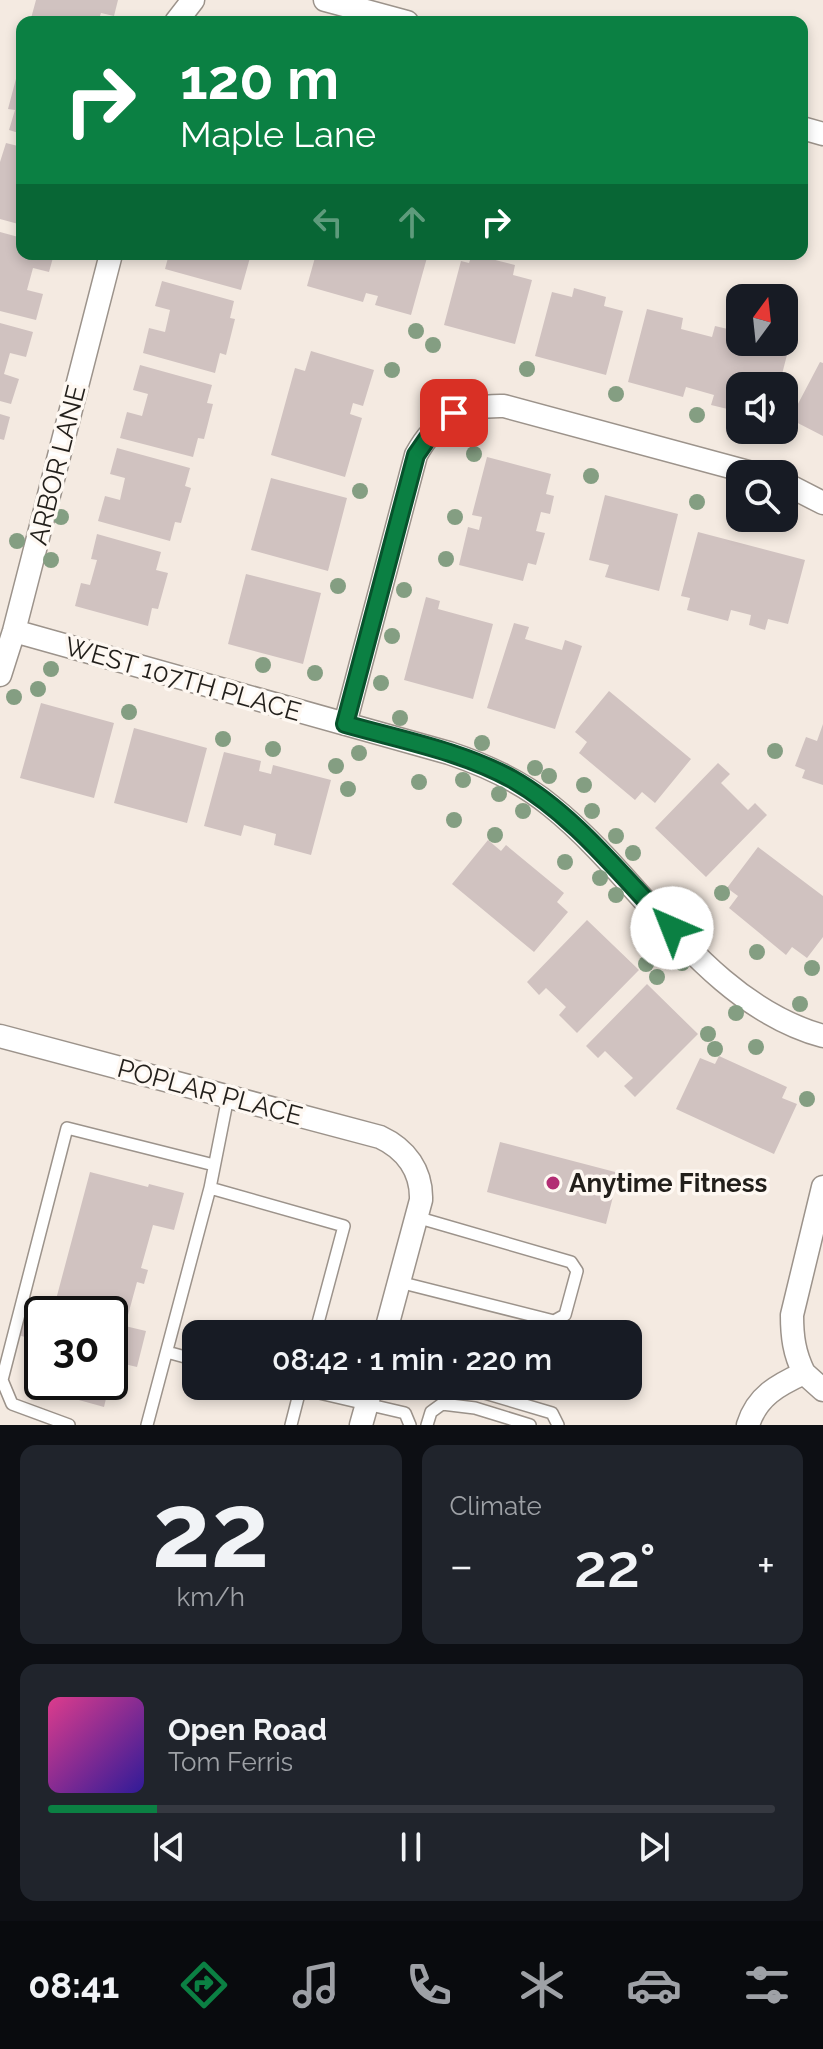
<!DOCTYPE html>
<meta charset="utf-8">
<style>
body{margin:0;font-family:Raleway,sans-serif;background:#20242c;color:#f1f3f6;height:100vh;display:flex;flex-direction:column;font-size:30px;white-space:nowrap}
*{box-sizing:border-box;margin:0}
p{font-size:26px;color:#9ea1a6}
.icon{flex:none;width:44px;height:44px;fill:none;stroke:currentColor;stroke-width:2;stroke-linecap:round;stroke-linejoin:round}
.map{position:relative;height:1425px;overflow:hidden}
.side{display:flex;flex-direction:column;gap:20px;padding:20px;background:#0d0f14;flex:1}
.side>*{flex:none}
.top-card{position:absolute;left:16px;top:16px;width:792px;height:244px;border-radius:16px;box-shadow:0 4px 12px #0003;background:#0b8043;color:#fff;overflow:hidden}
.needle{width:52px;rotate:15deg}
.fabs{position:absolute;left:726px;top:284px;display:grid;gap:16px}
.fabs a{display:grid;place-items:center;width:72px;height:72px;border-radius:16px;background:#171b24;box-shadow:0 4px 12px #0003;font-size:40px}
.speed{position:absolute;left:24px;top:1296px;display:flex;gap:16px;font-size:40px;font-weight:700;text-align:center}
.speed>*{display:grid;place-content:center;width:104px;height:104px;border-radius:50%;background:#171b24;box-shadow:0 4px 12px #0003;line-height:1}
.speed .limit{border:4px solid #111;border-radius:12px;background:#fff;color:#111}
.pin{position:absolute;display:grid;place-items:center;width:68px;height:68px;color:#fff;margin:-34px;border-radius:16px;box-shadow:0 4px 12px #0006}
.me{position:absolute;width:88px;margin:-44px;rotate:316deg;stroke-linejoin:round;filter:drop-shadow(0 0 6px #0008)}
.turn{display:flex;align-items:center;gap:28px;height:168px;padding:0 32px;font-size:36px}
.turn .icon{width:104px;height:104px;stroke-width:2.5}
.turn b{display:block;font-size:56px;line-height:68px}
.lanes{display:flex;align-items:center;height:76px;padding:0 32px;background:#0003;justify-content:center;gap:40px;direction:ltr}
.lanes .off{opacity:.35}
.big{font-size:60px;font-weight:600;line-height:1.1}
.side .tile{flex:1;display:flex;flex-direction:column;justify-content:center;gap:12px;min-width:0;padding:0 28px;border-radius:16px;background:#20242c}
.side .dial{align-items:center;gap:0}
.dial b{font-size:104px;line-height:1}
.song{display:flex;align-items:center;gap:24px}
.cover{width:96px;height:96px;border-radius:12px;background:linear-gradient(135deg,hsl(330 70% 55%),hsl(250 70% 35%))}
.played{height:8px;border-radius:4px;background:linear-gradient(90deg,#0b8043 15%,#363941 15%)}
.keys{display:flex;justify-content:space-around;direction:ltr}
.heat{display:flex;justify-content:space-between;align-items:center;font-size:44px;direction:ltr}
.side .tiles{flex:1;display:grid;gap:20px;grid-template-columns:1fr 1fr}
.tile:last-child{grid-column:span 2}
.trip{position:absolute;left:182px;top:1320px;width:460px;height:80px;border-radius:16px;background:#171b24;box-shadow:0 4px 12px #0003;font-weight:600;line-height:80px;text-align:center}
.tabs{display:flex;height:128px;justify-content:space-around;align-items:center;background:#090b0e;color:#9ea1a6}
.tabs .icon{width:56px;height:56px}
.tabs .current{color:#0b8043}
.tabs b{font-size:36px;color:#f1f3f6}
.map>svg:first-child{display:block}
</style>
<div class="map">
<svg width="823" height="1425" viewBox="0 0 823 1425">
<rect width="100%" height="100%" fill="#f4eae1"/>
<!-- building -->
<path fill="#d0c2c0" d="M36 0H118L114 16 101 13 98 22H30Z
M17 75 22 76V134L9 130 15 110 8 109Z
M6 143 22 147V225L0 219V162Z
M0 232 22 238V254H54L49 272 33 268 27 290 43 294 36 320 0 311Z
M169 254H251L241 290 165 269Z
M316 254H428L411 315 375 305 378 296 366 293 363 302 307 286Z
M472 254 515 265 513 275 532 280 515 344 444 325 461 261 469 263Z
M162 281 234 301 230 318 235 319 226 355 220 353 215 373 143 353 149 328 165 332 170 310 155 306Z
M574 288 606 297 604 306 623 311 606 375 535 356 552 292 572 297Z
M647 309 683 318 681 329 712 337 715 326 732 330 729 341 748 346 749 342H771L789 347 779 386H740V412L711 405 714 395 686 387 683 397 628 382Z
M0 323 33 332 26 357 10 353 4 374 19 379 11 404 0 401Z
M311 351 374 370 363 406 353 403 350 414 362 418 345 477 271 455 295 368 305 371Z
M820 362 823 363V436L790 419Z
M140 365 212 385 207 403 213 404 204 439 198 438 193 457 120 438 127 412 142 416 148 394 133 390Z
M0 414 10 417 4 440 0 439Z
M117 448 190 468 185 486 191 488 181 523 175 522 170 541 98 521 105 496 120 500 125 478 110 474Z
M487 457 551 474 546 494 554 496 550 514 541 512 536 531 545 533 536 565 528 563 523 581 459 565 468 527 479 530 482 517 472 515Z
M271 478 347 498 328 571 251 550Z
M605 495 678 514 659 591 605 577 609 565 589 560Z
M698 532 805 560 788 624 768 619 765 630 749 625 751 615 731 610 728 621 687 610 690 598 681 596Z
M97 534 161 552 156 570 168 573 158 609 152 608 148 626 75 606 81 583 90 585 97 560 91 559Z
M246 574 321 593 303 664 228 644Z
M426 597 440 601 438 609 493 624 473 699 404 680Z
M514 623 529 627 525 639 562 650 565 640 582 646 555 729 487 708Z
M609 691 691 759 655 803 642 792 635 800 579 753 587 742 575 732Z
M41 703 114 723 94 798 20 778Z
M823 724V785L802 778 805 770 795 766 806 737 817 741Z
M134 728 207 748 187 823 114 803Z
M224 752 261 761 259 771 271 774 273 765 331 780 311 855 274 845 276 834 244 825 241 836 204 826Z
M718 763 730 774 721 783 748 810 755 803 767 815 706 877 655 828Z
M488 840 501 851 506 845 564 893 557 902 568 912 534 952 452 884Z
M758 847 823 896V937L807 958 792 947 786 955 729 908 738 896 727 888Z
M587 920 639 970 577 1033 559 1015 566 1007 546 988 539 995 527 982Z
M647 984 698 1034 635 1097 624 1086 633 1078 605 1051 598 1058 586 1046Z
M719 1056 787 1087 782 1098 797 1104 774 1154 676 1109 700 1058 715 1064Z
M500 1142 619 1173 606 1224 487 1192Z
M90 1172 148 1187 149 1184 184 1193 174 1230 153 1225 141 1268 148 1270 144 1284 137 1282 125 1326 146 1331 137 1367 116 1362 111 1380 110 1314H42V1342L18 1335 27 1300 54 1307Z
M41 1353 42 1382H110L104 1407 32 1387Z"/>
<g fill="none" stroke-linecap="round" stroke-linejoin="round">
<defs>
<path id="lane" d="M228 1097 210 1188 344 1226 315 1334
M399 1282 554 1321 565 1315 577 1271 571 1262 416 1217
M167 1352 196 1360
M289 1386 405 1413 410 1425
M461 1386 552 1413 558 1425
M69 1425 12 1404 2 1380 67 1128 214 1165
M147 1425 210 1188
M291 1425 301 1386
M427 1425 431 1412 442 1404 475 1408 530 1425"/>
<path id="street" d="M325 0 407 22
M176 22 193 0
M802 128 823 134
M784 483 823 503
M14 631 449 753C485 765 521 781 551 806 641 878 706 1004 823 1036
M0 675 14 631 111 254
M345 724 416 455C436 418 463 405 504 406L756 474
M0 1036 380 1137C406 1149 422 1171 421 1200L385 1334
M804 1373 823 1390
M361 1425 372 1386
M748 1425C757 1396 778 1385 804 1373 794 1353 792 1336 792 1315L823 1187"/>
</defs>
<!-- lane casing -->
<use href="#lane" stroke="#9c938b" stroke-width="14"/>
<!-- street casing -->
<use href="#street" stroke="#9c938b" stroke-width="25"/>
<!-- lane -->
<use href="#lane" stroke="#fff" stroke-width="11"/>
<!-- street -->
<use href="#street" stroke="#fff" stroke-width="22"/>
</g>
<!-- trees -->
<g fill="#849e82">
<circle cx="416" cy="331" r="8"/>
<circle cx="433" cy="345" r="8"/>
<circle cx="527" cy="369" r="8"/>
<circle cx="392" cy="370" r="8"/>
<circle cx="616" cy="394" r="8"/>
<circle cx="697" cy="415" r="8"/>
<circle cx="474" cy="454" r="8"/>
<circle cx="591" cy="476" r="8"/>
<circle cx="360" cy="491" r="8"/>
<circle cx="697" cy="502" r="8"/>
<circle cx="61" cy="517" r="8"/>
<circle cx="455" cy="517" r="8"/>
<circle cx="17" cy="541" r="8"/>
<circle cx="446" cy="559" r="8"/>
<circle cx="51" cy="560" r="8"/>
<circle cx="338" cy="586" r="8"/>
<circle cx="404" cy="590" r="8"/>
<circle cx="392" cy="636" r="8"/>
<circle cx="263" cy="665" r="8"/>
<circle cx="51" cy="669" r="8"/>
<circle cx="315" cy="673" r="8"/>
<circle cx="381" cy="683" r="8"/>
<circle cx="38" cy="689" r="8"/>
<circle cx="14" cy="697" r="8"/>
<circle cx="129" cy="712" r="8"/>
<circle cx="400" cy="718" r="8"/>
<circle cx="223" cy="739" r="8"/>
<circle cx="482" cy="743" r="8"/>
<circle cx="273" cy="749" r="8"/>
<circle cx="775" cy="751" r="8"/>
<circle cx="359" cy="753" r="8"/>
<circle cx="336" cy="766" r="8"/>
<circle cx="535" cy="768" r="8"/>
<circle cx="549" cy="776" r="8"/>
<circle cx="463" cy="780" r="8"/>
<circle cx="419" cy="782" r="8"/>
<circle cx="584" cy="785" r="8"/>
<circle cx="348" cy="789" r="8"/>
<circle cx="499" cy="794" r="8"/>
<circle cx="523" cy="811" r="8"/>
<circle cx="592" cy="811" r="8"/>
<circle cx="454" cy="820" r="8"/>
<circle cx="495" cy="835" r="8"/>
<circle cx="616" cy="836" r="8"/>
<circle cx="633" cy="853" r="8"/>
<circle cx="565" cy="862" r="8"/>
<circle cx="600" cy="878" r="8"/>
<circle cx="722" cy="893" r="8"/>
<circle cx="616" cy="895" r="8"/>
<circle cx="676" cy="901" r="8"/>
<circle cx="698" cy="923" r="8"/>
<circle cx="665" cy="945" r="8"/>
<circle cx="757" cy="952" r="8"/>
<circle cx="682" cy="963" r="8"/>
<circle cx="646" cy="964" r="8"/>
<circle cx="812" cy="968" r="8"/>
<circle cx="657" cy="977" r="8"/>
<circle cx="800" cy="1004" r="8"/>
<circle cx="736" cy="1013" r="8"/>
<circle cx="708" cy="1034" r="8"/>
<circle cx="756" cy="1047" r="8"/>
<circle cx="715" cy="1049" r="8"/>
<circle cx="807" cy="1099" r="8"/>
</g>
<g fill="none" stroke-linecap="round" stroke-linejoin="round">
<defs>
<path id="route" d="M454 413 434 429 416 455 345 724C401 740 461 751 512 779 574 814 623 878 672 928"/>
</defs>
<!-- route casing -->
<use href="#route" stroke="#07532c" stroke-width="20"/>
<!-- route -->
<use href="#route" stroke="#0b8043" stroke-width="14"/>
</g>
<!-- markers -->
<circle fill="#b22d74" stroke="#fef8f2" stroke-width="3" cx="553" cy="1183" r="8"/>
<g text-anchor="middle" stroke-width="7" stroke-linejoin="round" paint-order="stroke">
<!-- street labels -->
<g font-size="26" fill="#221f1b" stroke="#fef8f2">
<text transform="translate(57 465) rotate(-76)" y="9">ARBOR LANE</text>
<text transform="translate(183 679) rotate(16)" y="9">WEST 107TH PLACE</text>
<text transform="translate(210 1092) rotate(15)" y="9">POPLAR PLACE</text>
</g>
<!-- poi labels -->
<g font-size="26" font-weight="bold" fill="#221f1b" stroke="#fef8f2" text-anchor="start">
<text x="569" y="1192">Anytime Fitness</text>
</g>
</g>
</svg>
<div class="fabs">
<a><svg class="needle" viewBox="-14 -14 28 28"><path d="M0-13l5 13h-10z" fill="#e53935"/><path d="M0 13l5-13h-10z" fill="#9ea1a6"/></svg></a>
<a><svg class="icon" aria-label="sound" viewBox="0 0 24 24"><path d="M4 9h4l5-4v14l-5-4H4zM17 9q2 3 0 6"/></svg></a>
<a><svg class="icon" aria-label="search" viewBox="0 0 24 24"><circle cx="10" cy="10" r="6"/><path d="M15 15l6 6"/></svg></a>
</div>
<div class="speed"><div class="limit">30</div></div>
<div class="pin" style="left:454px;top:413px;background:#d93025"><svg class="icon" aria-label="arrive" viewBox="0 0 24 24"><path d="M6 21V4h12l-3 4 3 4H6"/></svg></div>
<svg class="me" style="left:672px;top:928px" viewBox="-20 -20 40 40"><circle r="19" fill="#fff"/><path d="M0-13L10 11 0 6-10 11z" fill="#0b8043"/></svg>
<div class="trip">08:42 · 1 min · 220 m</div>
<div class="top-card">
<div class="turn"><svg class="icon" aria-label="right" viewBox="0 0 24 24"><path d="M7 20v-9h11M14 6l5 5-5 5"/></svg><div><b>120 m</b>Maple Lane</div></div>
<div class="lanes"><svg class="icon off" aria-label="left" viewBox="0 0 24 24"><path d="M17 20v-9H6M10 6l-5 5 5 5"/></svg><svg class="icon off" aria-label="ahead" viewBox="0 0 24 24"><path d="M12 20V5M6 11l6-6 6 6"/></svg><svg class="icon" aria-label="right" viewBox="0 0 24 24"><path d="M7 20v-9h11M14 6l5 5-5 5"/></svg></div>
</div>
</div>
<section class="side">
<div class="tiles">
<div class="tile dial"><b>22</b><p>km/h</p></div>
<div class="tile"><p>Climate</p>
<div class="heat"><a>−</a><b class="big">22°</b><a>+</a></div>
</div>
<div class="tile">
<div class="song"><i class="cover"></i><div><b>Open Road</b><p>Tom Ferris</p></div></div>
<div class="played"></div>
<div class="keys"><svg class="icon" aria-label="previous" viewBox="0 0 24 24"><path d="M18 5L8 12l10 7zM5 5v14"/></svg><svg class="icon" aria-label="pause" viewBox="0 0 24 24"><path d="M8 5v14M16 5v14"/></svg><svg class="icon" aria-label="next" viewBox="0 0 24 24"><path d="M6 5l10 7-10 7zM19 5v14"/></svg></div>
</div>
</div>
</section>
<nav class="tabs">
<b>08:41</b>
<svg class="icon current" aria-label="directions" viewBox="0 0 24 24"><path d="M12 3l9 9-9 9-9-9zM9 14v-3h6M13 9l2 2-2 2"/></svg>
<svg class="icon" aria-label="music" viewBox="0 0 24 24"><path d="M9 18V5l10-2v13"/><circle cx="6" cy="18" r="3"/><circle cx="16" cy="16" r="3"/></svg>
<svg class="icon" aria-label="phone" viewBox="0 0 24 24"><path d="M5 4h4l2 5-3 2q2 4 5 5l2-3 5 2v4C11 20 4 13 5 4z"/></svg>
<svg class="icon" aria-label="climate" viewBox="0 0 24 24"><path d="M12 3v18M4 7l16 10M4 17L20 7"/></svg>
<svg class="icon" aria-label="car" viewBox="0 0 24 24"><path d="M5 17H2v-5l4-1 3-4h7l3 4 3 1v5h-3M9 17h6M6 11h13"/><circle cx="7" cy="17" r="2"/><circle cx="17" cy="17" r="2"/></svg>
<svg class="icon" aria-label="filters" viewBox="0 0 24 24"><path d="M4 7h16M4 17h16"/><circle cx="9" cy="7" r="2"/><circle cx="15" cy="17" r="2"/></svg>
</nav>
